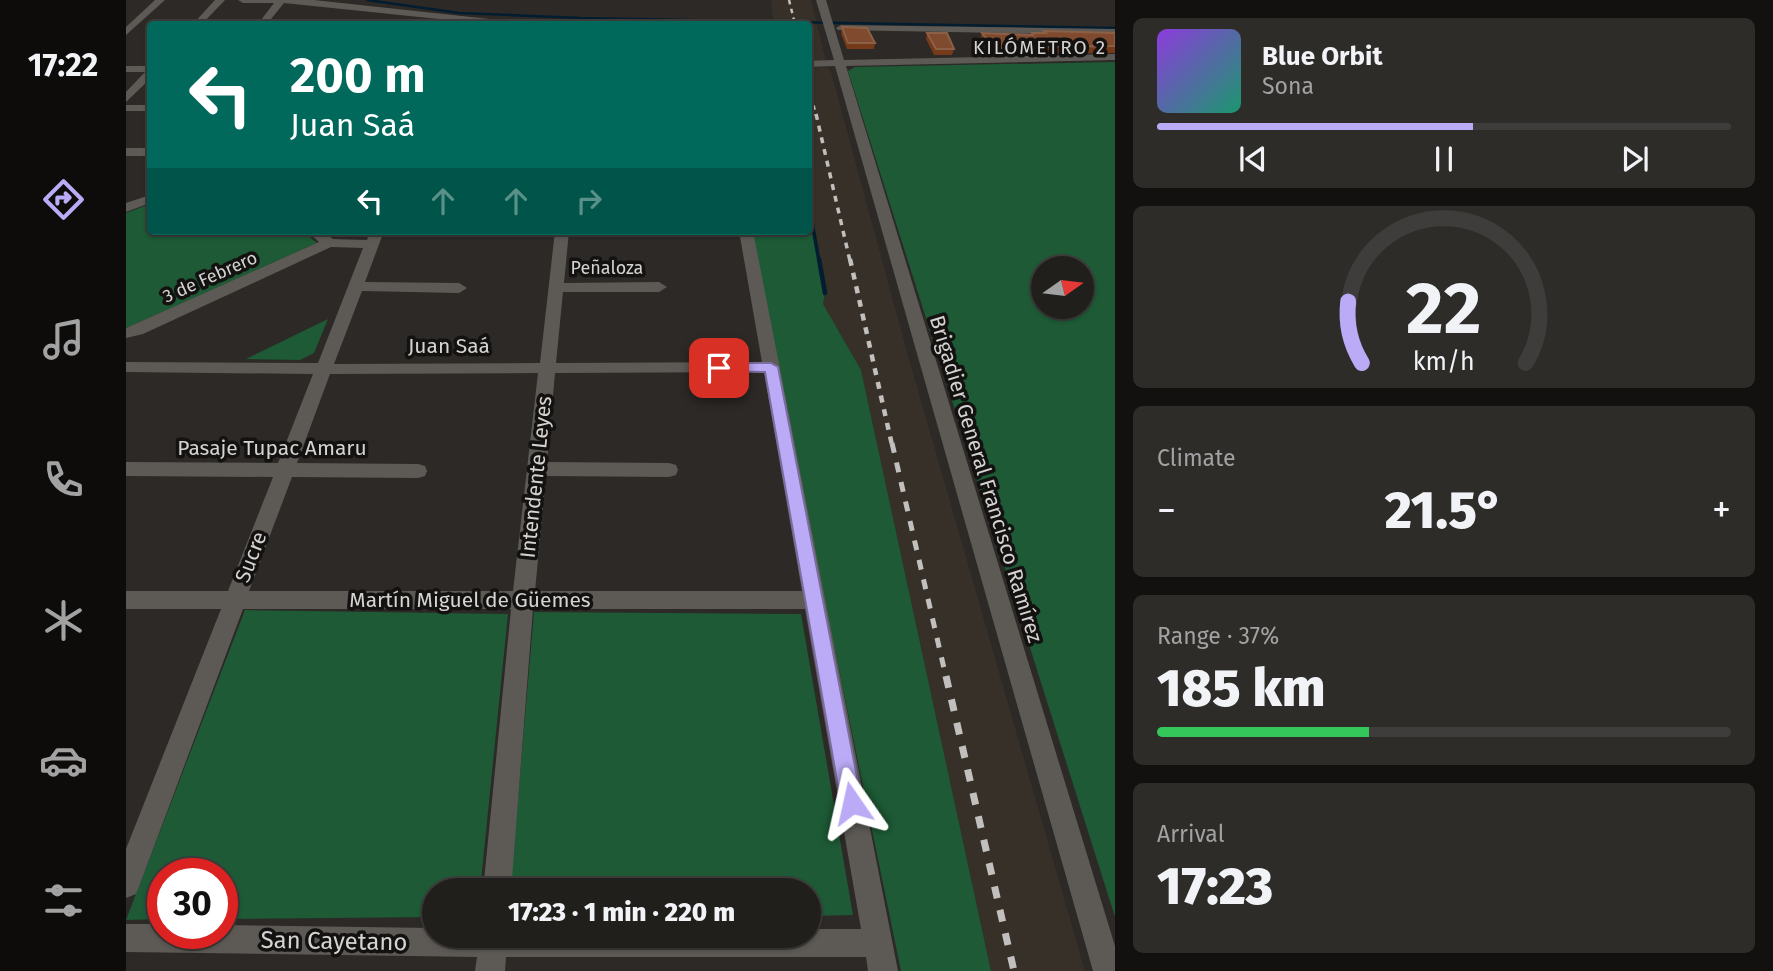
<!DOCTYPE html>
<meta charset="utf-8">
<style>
body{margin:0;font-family:"Fira Sans",sans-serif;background:#2d2c29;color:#f1f3f6;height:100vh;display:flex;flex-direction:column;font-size:26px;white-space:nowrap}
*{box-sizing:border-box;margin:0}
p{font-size:23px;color:#a2a2a3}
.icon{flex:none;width:38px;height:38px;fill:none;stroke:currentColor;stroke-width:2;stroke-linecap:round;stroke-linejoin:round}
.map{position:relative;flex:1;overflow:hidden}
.sheet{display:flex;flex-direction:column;gap:18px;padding:18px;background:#12110f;width:658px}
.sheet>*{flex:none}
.top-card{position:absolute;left:21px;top:21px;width:665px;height:214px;border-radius:7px;box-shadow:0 2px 5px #0004,0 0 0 2px #3e3d3b;background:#00695c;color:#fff;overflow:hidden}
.needle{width:46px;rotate:76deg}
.tools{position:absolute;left:905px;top:256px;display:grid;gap:14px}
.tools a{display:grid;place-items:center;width:63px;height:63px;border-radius:50%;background:#211f1c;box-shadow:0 2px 5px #0004,0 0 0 2px #3e3d3b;font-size:35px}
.speed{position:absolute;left:21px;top:858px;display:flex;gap:14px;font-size:35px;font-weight:700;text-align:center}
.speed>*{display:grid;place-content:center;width:91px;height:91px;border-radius:50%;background:#211f1c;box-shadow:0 2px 5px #0004,0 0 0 2px #3e3d3b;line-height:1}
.speed .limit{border:10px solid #d22;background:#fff;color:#111}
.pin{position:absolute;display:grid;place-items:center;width:60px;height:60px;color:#fff;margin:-30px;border-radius:14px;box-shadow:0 4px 10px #0006}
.me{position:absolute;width:77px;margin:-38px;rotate:349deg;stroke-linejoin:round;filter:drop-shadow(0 0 5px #0008)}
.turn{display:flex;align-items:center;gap:24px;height:147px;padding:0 28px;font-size:32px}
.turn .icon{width:91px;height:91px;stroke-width:2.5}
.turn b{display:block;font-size:49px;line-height:60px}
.lanes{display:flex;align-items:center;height:66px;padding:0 28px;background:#0003;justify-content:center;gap:35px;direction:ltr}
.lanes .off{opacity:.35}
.big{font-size:52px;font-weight:800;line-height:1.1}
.sheet .tile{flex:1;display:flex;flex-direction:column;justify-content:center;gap:10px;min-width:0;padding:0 24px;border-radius:10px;background:#2d2c29}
.sheet .dial{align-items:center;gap:0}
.dial svg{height:182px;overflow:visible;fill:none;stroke:#3e3d3b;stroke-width:7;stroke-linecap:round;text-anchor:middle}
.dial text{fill:#f1f3f6;stroke:none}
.song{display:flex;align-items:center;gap:21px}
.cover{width:84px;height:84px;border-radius:10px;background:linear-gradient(135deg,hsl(270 70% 55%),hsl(160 70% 35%))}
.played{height:7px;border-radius:4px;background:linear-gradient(90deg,#bbaaf6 55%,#3e3d3b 55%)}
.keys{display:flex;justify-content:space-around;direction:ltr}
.heat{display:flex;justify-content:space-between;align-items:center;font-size:38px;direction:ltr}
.charge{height:10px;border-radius:5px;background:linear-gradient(90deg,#34c759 37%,#3e3d3b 0)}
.trip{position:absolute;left:296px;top:878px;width:399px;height:70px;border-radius:35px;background:#211f1c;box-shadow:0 2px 5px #0004,0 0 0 2px #3e3d3b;font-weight:800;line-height:70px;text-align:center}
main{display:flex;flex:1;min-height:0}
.dock{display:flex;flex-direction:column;width:126px;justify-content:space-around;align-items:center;background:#0d0c0b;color:#a2a2a3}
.dock .icon{width:49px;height:49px}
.dock .active{color:#bbaaf6}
.dock b{font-size:32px;color:#f1f3f6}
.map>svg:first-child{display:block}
</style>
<main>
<nav class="dock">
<b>17:22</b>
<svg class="icon active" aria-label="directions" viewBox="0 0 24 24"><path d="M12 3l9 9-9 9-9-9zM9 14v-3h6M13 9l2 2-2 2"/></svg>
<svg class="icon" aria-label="music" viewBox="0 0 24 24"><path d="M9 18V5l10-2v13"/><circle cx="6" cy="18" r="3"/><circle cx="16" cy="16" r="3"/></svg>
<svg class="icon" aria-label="phone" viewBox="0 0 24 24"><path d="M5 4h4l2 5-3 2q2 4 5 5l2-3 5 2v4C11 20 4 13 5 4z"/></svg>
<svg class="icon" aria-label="climate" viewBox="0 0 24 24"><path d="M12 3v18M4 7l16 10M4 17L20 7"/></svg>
<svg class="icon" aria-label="car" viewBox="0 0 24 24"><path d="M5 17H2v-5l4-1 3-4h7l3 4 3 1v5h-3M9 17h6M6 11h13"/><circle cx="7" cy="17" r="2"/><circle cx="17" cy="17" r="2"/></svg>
<svg class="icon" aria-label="filters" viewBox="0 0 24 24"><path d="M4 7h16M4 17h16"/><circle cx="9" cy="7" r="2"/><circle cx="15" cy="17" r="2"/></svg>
</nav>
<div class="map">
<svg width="989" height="971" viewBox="0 0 989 971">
<rect width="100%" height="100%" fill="#2c2926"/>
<!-- built -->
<path fill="#373028" d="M645 0H685L700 61H683L682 24H648Z
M701 67 705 72 781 352 959 971H865L735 370 697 304 699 293 683 200 682 68Z"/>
<!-- green -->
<path fill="#1d5a35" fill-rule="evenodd" d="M989 62V917L722 71 729 67ZM917 268H956V306H917Z
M683 200 699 293 697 304 735 370 865 971H775L709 650 694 607 625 231H682Z
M24 204V231H176L191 243 0 328V213Z
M202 319 188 353 174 360 120 359Z
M119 610 382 614 354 891H308V917L96 919V873H37V919L0 920Z
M408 612 675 614 727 915 683 916 682 891H384Z"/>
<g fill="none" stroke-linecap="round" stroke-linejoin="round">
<!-- stream-far2 -->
<path stroke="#021d30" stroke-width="2.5" d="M241 0 333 13 454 18 989 28"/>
<!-- stream-far1 -->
<path stroke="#021d30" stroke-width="3.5" d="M682 200 693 261"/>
<!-- stream -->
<path stroke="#021d30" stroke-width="4.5" d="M693 259 699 293"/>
<!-- minor -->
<path fill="#5d5a56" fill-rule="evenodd" d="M29 0H39L0 35V27Z
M89 0H99L76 24H67Z
M112 0H188L382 21 387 24H361L158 3 141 24H132L148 3H117Z
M690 0H700L718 60 989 54V60L720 66 989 946V971H967L709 66 682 67V61L708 60Z
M715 25 989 29V35L712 30 710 28Z
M0 66H24V79L0 102V92L19 72H0Z
M0 105H24V111H0Z
M0 148H24V156H0Z
M24 195V203L0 212V203Z
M181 231H197L207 239 241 240 244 231H258L239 282 333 283 341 288 333 293 236 291 208 364 414 363 429 231H443L438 283 533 282 541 287 533 292H437L430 363 636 362 613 231H627L772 971H742L740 957H380L379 971H349L351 957 0 952V924H37V933H96V925L308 928V936H682V929H735L679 609H407L385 891H357L385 609H117L14 884 10 894 0 898V849L95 609H0V591H102L147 477 0 476V462L152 463 187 374 0 372V362L192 363 237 248 205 247 17 334 0 338V328L193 242ZM638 372 676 591H409L420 476 543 477 550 475 552 470 550 465 543 463 421 462 429 373ZM412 373 387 591H123L166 477 292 478 299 476 301 471 299 466 292 464 171 463 204 374Z"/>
<!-- rail-far4 -->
<path stroke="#c2c0be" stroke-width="2.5" stroke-dasharray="4.5 4.5" stroke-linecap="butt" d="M663 0 669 24
M682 79 690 116"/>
<!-- rail-far3 -->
<path stroke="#c2c0be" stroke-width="3.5" stroke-dasharray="6 6" stroke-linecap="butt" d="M690 114 724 261"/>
<!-- rail-far2 -->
<path stroke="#c2c0be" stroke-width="4.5" stroke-dasharray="7 7" stroke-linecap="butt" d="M724 259 766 445"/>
<!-- rail-far1 -->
<path stroke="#c2c0be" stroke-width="5" stroke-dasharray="10 10" stroke-linecap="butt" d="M766 443 820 677"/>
<!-- rail -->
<path stroke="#c2c0be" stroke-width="7" stroke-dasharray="12 12" stroke-linecap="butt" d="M820 676 888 971"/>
</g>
<!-- wall -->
<path fill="#743a1a" d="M716 27 749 43 748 49H721L715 34Z
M918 31 989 33V53L865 54 854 40 856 33 905 35 906 33H918Z
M801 33 828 49 826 55H808L800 39Z"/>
<!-- building -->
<path fill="#7f4a2d" stroke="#8c6047" stroke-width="2" d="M716 27 741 28 749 43H722Z
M918 31 989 33V46L867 48 856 33 907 35 906 33H920Z
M801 33H821L828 49H810Z"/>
<!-- route -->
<path fill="#bbaaf6" stroke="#7a6ea0" stroke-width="2" d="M593 363H645L652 367 736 803 733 810 726 813 718 810 715 803 639 372 589 371 586 368Z"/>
<g text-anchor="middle" stroke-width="7" stroke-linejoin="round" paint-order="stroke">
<!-- far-street labels -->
<g font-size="18" fill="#d5d3d1" stroke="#131210">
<text x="481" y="274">Peñaloza</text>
<text transform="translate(84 277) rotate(-24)" y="6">3 de Febrero</text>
</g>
<!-- far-neighbourhood labels -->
<g font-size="19" letter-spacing="2" fill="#d5d3d1" stroke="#131210">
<text x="914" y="54">KILÓMETRO 2</text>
</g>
<!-- street labels -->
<g font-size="21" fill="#d5d3d1" stroke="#131210">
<text x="323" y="353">Juan Saá</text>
<text x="146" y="455">Pasaje Tupac Amaru</text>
<text transform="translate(410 477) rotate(-84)" y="7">Intendente Leyes</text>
<text transform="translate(860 479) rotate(73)" y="7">Brigadier General Francisco Ramírez</text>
<text transform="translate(125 557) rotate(-69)" y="7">Sucre</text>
<text x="344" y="607">Martín Miguel de Güemes</text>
</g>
<!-- near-street labels -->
<g font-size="24" fill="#d5d3d1" stroke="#131210">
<text transform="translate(208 941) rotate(1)" y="8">San Cayetano</text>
</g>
</g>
</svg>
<div class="tools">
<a><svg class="needle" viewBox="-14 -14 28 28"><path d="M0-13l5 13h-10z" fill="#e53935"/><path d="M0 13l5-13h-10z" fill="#a2a2a3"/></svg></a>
</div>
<div class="speed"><div class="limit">30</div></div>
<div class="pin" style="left:593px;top:368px;background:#d93025"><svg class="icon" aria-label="arrive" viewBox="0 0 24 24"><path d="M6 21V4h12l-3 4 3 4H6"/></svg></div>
<svg class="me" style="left:726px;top:803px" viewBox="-20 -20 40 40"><path d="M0-17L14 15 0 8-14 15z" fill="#bbaaf6" stroke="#fff" stroke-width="4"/></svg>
<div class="trip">17:23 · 1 min · 220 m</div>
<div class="top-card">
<div class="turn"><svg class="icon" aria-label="left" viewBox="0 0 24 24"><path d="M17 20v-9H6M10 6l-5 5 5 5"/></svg><div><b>200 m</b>Juan Saá</div></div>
<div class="lanes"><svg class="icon" aria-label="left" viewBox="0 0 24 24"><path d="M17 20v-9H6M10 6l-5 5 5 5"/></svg><svg class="icon off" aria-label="ahead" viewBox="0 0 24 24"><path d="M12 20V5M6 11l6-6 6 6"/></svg><svg class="icon off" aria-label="ahead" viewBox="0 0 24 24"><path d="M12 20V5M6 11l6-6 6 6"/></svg><svg class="icon off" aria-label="right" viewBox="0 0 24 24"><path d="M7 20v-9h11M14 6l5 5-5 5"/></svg></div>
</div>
</div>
<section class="sheet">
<div class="tile">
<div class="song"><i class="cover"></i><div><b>Blue Orbit</b><p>Sona</p></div></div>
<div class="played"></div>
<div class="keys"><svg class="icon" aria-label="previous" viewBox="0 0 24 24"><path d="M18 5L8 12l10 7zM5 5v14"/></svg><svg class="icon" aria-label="pause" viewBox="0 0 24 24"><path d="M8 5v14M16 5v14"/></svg><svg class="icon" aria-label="next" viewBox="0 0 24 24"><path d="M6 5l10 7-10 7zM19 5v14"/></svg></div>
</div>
<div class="tile dial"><svg viewBox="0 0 100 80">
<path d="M14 69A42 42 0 1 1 86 69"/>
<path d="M14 69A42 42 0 0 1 8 42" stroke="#bbaaf6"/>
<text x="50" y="56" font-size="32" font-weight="700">22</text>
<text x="50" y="72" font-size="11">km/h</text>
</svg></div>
<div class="tile"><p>Climate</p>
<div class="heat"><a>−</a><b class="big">21.5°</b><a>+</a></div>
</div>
<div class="tile"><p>Range · 37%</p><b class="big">185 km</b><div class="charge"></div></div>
<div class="tile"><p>Arrival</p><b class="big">17:23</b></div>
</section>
</main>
